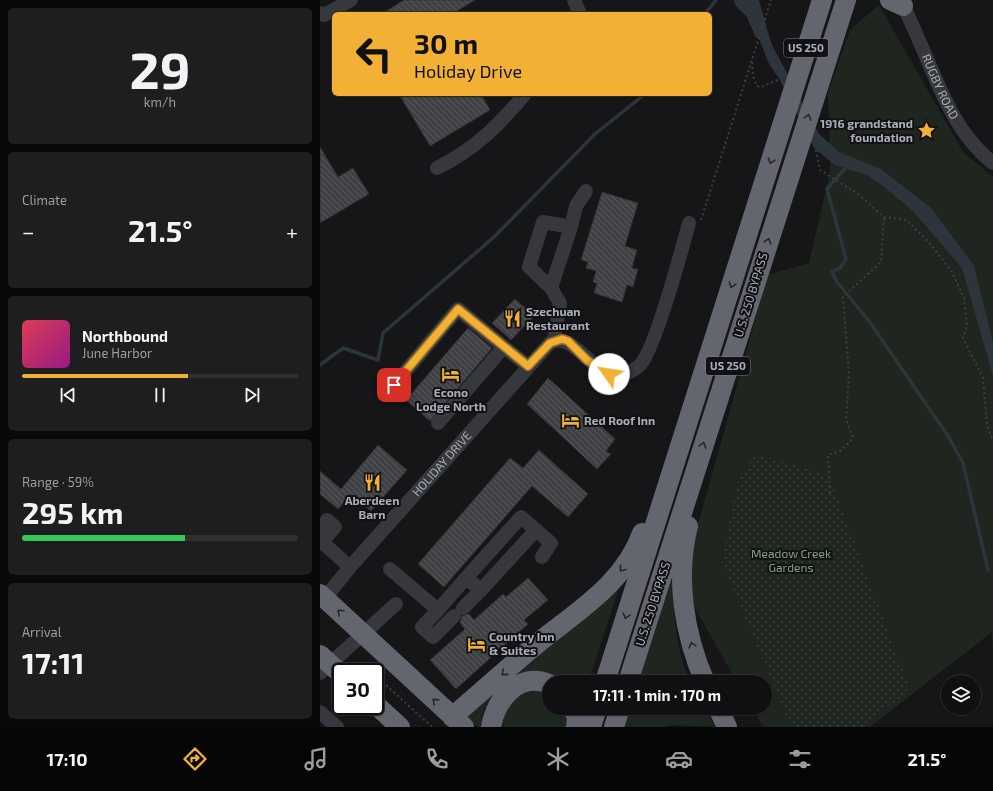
<!DOCTYPE html>
<meta charset="utf-8">
<style>
body{margin:0;font-family:"Exo 2",sans-serif;background:#1e1e20;color:#f1f3f6;height:100vh;display:flex;flex-direction:column;font-size:15px;white-space:nowrap}
*{box-sizing:border-box;margin:0}
p{font-size:13px;color:#9c9d9f}
.icon{flex:none;width:22px;height:22px;fill:none;stroke:currentColor;stroke-width:2;stroke-linecap:round;stroke-linejoin:round}
.map{position:relative;flex:1;overflow:hidden}
.sheet{display:flex;flex-direction:column;gap:8px;padding:8px;background:#09090a;width:320px}
.sheet>*{flex:none}
.hud{position:absolute;left:12px;top:12px;width:380px;height:84px;border-radius:6px;box-shadow:0 1px 3px #0004,0 0 0 1px #303032;background:#f2b134;color:#111;overflow:hidden}
.controls{position:absolute;left:621px;top:675px;display:grid;gap:8px}
.controls a{display:grid;place-items:center;width:40px;height:40px;border-radius:50%;background:#101012;box-shadow:0 1px 3px #0004,0 0 0 1px #303032;font-size:20px}
.speed{position:absolute;left:12px;top:663px;display:flex;gap:8px;font-size:20px;font-weight:700;text-align:center}
.speed>*{display:grid;place-content:center;width:52px;height:52px;border-radius:50%;background:#101012;box-shadow:0 1px 3px #0004,0 0 0 1px #303032;line-height:1}
.speed .limit{border:2px solid #111;border-radius:6px;background:#fff;color:#111}
.pin{position:absolute;display:grid;place-items:center;width:34px;height:34px;color:#fff;margin:-17px;border-radius:8px;box-shadow:0 2px 6px #0006}
.me{position:absolute;width:44px;margin:-22px;rotate:302deg;stroke-linejoin:round;filter:drop-shadow(0 0 3px #0008)}
.turn{display:flex;align-items:center;gap:14px;height:84px;padding:0 16px;font-size:18px}
.turn .icon{width:52px;height:52px;stroke-width:2.5}
.turn b{display:block;font-size:28px;line-height:34px}
.big{font-size:30px;font-weight:700;line-height:1.1}
.sheet .widget{flex:1;display:flex;flex-direction:column;justify-content:center;gap:6px;min-width:0;padding:0 14px;border-radius:6px;background:#1e1e20}
.sheet .dial{align-items:center;gap:0}
.dial b{font-size:52px;line-height:1}
.song{display:flex;align-items:center;gap:12px}
.cover{width:48px;height:48px;border-radius:6px;background:linear-gradient(135deg,hsl(350 70% 55%),hsl(310 70% 35%))}
.played{height:4px;border-radius:2px;background:linear-gradient(90deg,#f2b134 60%,#303032 60%)}
.keys{display:flex;justify-content:space-around;direction:ltr}
.heat{display:flex;justify-content:space-between;align-items:center;font-size:22px;direction:ltr}
.charge{height:6px;border-radius:3px;background:linear-gradient(90deg,#34c759 59%,#303032 0)}
.trip{position:absolute;left:222px;top:675px;width:230px;height:40px;border-radius:20px;background:#101012;box-shadow:0 1px 3px #0004,0 0 0 1px #303032;font-weight:700;line-height:40px;text-align:center}
.dock{display:flex;height:64px;justify-content:space-around;align-items:center;background:#060607;color:#9c9d9f}
.dock .icon{width:28px;height:28px}
.dock .selected{color:#f2b134}
.dock b{font-size:18px;color:#f1f3f6}
main{display:flex;flex:1;min-height:0}
.map>svg:first-child{display:block}
</style>
<main>
<section class="sheet">
<div class="widget dial"><b>29</b><p>km/h</p></div>
<div class="widget"><p>Climate</p>
<div class="heat"><a>−</a><b class="big">21.5°</b><a>+</a></div>
</div>
<div class="widget">
<div class="song"><i class="cover"></i><div><b>Northbound</b><p>June Harbor</p></div></div>
<div class="played"></div>
<div class="keys"><svg class="icon" aria-label="previous" viewBox="0 0 24 24"><path d="M18 5L8 12l10 7zM5 5v14"/></svg><svg class="icon" aria-label="pause" viewBox="0 0 24 24"><path d="M8 5v14M16 5v14"/></svg><svg class="icon" aria-label="next" viewBox="0 0 24 24"><path d="M6 5l10 7-10 7zM19 5v14"/></svg></div>
</div>
<div class="widget"><p>Range · 59%</p><b class="big">295 km</b><div class="charge"></div></div>
<div class="widget"><p>Arrival</p><b class="big">17:11</b></div>
</section>
<div class="map">
<svg width="673" height="727" viewBox="0 0 673 727">
<defs>
<pattern id="garden-dots" width="8" height="8" patternUnits="userSpaceOnUse"><rect width="8" height="8" fill="#1e261f"/><path d="M2 2h.1M6 6h.1" fill="none" stroke="#3c433d" stroke-width="1.8" stroke-linecap="round"/></pattern>
<pattern id="building-back-hatch" width="6" height="6" patternUnits="userSpaceOnUse"><rect width="6" height="6" fill="#404145"/><path d="M-1 5l2 2M0 0l6 6M5-1l2 2" fill="none" stroke="#595a5e"/></pattern>
</defs>
<rect width="100%" height="100%" fill="#161618"/>
<!-- green -->
<path fill="#1e261f" d="M559 5 643 152 673 177V653L672 632 550 727H443L432 708H445V682H417L371 601 368 560 448 275 489 263 510 173 508 92 530 30Z
M353 573C354 609 354 649 371 682H318Z
M300 585 268 682H238L177 690 164 709 161 727H158L146 716Z
M209 690H221L229 693V708H245L249 727H182C184 707 192 699 209 690Z
M310 708H385L395 727 352 725 344 727H304Z"/>
<!-- garden -->
<path fill="url(#garden-dots)" d="M446 457 509 475 590 690 543 727H471L402 563 417 484 432 458Z"/>
<!-- water -->
<path fill="#2c353c" d="M414 0H439L451 43 499 134 519 152 561 169 612 209 654 266 673 343V376L642 268 593 211 563 186 547 175 515 165 494 148 460 80 449 64 440 41 435 36 427 17 415 5Z"/>
<g fill="none" stroke-linecap="round" stroke-linejoin="round">
<!-- stream -->
<path stroke="#2c353c" stroke-width="3.5" d="M385 14 396 0
M527 166 507 189 526 259 521 267 512 272 517 282 549 321 628 436 643 463 668 570
M0 365 23 348 58 360 63 333 174 237 275 134 325 94"/>
</g>
<!-- building -->
<path fill="url(#building-back-hatch)" stroke="#303034" d="M84 0H155L132 14H62Z
M79 94H161L170 110 110 146Z
M0 147 18 177 33 168 49 194 0 223Z
M282 192 318 203 305 246 317 250 312 268 318 269 313 287 307 285 302 302 274 293 277 283 273 282 276 271 266 268 268 262 261 260Z
M195 299 214 316 191 340 172 323Z
M148 328 172 348 110 421 86 400Z
M228 378 295 439 286 451 291 454 277 469 207 404Z
M58 445 87 470 51 511 31 494 18 509 0 494V471L21 489Z
M219 450 268 494 248 517 212 486 124 587 98 564 190 458 203 468Z
M208 578 228 600 204 620 208 624 136 689 110 660 145 629 140 623 142 616 149 614 154 620 183 594 186 597Z"/>
<g fill="none" stroke-linecap="round" stroke-linejoin="round">
<!-- path -->
<path stroke="#3d3f44" stroke-width="2" stroke-dasharray="2 3" stroke-linecap="butt" d="M432 62 433 76 437 86 441 87 460 79
M496 150 500 170 538 194 564 217 586 220 608 241 632 272 644 298 647 325 643 338 663 378 667 425 673 441
M381 220 451 0
M510 493 508 455 520 451 533 438 526 419 529 374 523 297 561 262 564 217
M42 664 51 672
M55 675 112 727"/>
<!-- minor -->
<g stroke="#37383d" stroke-width="14">
<path d="M254 0 260 14"/>
<path id="s1" d="M581 0C588 16 595 31 602 47 620 89 636 134 673 163"/>
<path d="M0 13 4 15 31 0"/>
<path d="M117 168C155 149 178 126 205 94"/>
<path d="M251 227 256 206 266 191"/>
<path d="M231 288 209 267 223 222 251 227 231 288 240 303 234 340"/>
<path d="M74 385 138 309 184 347"/>
<path d="M118 423 184 347 208 366"/>
<path d="M7 520 15 527 8 535"/>
<path d="M0 541 2 542 8 535 0 527"/>
<path d="M0 544 2 542 30 567"/>
<path d="M70 569 118 610 102 627 113 637 134 616"/>
<path d="M146 578 201 517 231 543 222 557"/>
<path d="M161 590 216 530"/>
<path id="s2" d="M5 598 30 567 230 343C258 326 279 400 319 366 334 353 362 249 369 223"/>
<path d="M118 610 146 578 161 590 143 608"/>
<path d="M0 673 76 604"/>
<path d="M0 712 17 727"/>
</g>
<!-- highway -->
<path stroke="#63666e" stroke-width="20" d="M570 0 583 6
M368 526C355 577 364 634 385 682
M0 594 144 727
M0 655 21 674
M285 682 502 0
M308 682 526 0
M55 704 80 727
M253 708 257 718 256 727
M398 708 407 727
M132 717C161 692 189 667 218 643 257 611 304 584 322 533
M171 727C176 700 198 671 229 684
M271 727 277 708
M294 727 300 708"/>
</g>
<!-- one-way arrows -->
<defs><path id="oneway-chevron" d="M-2-3.5L2.5 0L-2 3.5" fill="none" stroke-width="1.6" stroke-linecap="round" stroke-linejoin="round"/></defs>
<g stroke="#26262a">
<use href="#oneway-chevron" transform="translate(488 117) rotate(-72)"/>
<use href="#oneway-chevron" transform="translate(451 161) rotate(108)"/>
<use href="#oneway-chevron" transform="translate(448 241) rotate(-72)"/>
<use href="#oneway-chevron" transform="translate(412 285) rotate(108)"/>
<use href="#oneway-chevron" transform="translate(383 445) rotate(-72)"/>
<use href="#oneway-chevron" transform="translate(302 569) rotate(128)"/>
<use href="#oneway-chevron" transform="translate(20 612) rotate(-137)"/>
<use href="#oneway-chevron" transform="translate(306 616) rotate(108)"/>
<use href="#oneway-chevron" transform="translate(372 645) rotate(-106)"/>
<use href="#oneway-chevron" transform="translate(184 673) rotate(139)"/>
<use href="#oneway-chevron" transform="translate(115 701) rotate(-138)"/>
</g>
<g fill="none" stroke-linecap="round" stroke-linejoin="round">
<defs>
<path id="route" d="M74 385 138 309 208 366 230 343 242 339 248 341 267 360 289 374"/>
</defs>
<!-- route casing -->
<use href="#route" stroke="#9d7322" stroke-width="10"/>
<!-- route -->
<use href="#route" stroke="#f2b134" stroke-width="7"/>
</g>
<!-- icons -->
<defs>
<symbol id="sight-bare" viewBox="-9 -9 18 18"><path d="M0-6L1.8-2.2L6-1.7L2.9 1.2L3.7 5.4L0 3.3L-3.7 5.4L-2.9 1.2L-6-1.7L-1.8-2.2Z" fill="#f2b134" stroke="#111113" stroke-width="2.5" paint-order="stroke"/></symbol>
<symbol id="restaurant-bare" viewBox="-9 -9 18 18"><path d="M-5-6h1v4h1v-4h1v4h1v-4h1v5L-1.5 .5V6h-2V.5L-5-1ZM5-6V6H3V1.5H1.5Q1.5-4 5-6Z" fill="#f2b134" stroke="#111113" stroke-width="2.5" paint-order="stroke"/></symbol>
<symbol id="hotel-bare" viewBox="-9 -9 18 18"><path d="M-6-4.5h1.5V1H6V5H4.5V3h-9V5H-6ZM-4 0a1.8 1.8 0 1 1 3.6 0ZM.5 0V-2.5h3Q6-2.5 6 0Z" fill="#f2b134" stroke="#111113" stroke-width="2.5" paint-order="stroke"/></symbol>
</defs>
<g fill-rule="evenodd">
<use href="#sight-bare" x="594" y="118" width="25" height="25"/>
<use href="#restaurant-bare" x="180" y="306" width="25" height="25"/>
<use href="#hotel-bare" x="118" y="362" width="25" height="25"/>
<use href="#hotel-bare" x="238" y="408" width="25" height="25"/>
<use href="#restaurant-bare" x="40" y="470" width="25" height="25"/>
<use href="#hotel-bare" x="144" y="632" width="25" height="25"/>
</g>
<g text-anchor="middle" stroke-width="4" stroke-linejoin="round" paint-order="stroke">
<!-- shield labels -->
<g fill="#111113" stroke="#7b7e86" stroke-width="1">
<rect x="464" y="39" width="44" height="18" rx="3"/>
<rect x="386" y="357" width="44" height="18" rx="3"/>
</g>
<g font-size="11" font-weight="bold" fill="#a8adb8">
<text x="486" y="52">US 250</text>
<text x="408" y="370">US 250</text>
</g>
<!-- street labels -->
<g font-size="12" fill="#a8adb8" stroke="#111113">
<text dy="4" stroke="none"><textPath href="#s1" startOffset="95">RUGBY ROAD</textPath></text>
<text transform="translate(431 295) rotate(-73)" y="4">U.S. 250 BYPASS</text>
<text dy="4" stroke="none"><textPath href="#s2" startOffset="178">HOLIDAY DRIVE</textPath></text>
<text transform="translate(333 604) rotate(-72)" y="4">U.S. 250 BYPASS</text>
</g>
<!-- poi labels -->
<g font-size="12" font-weight="bold" fill="#a8adb8" stroke="#111113" text-anchor="start">
<text x="593" y="128" text-anchor="end">1916 grandstand<tspan x="593" dy="14">foundation</tspan></text>
<text x="206" y="316">Szechuan<tspan x="206" dy="14">Restaurant</tspan></text>
<text x="131" y="397" text-anchor="middle">Econo<tspan x="131" dy="14">Lodge North</tspan></text>
<text x="264" y="425">Red Roof Inn</text>
<text x="52" y="505" text-anchor="middle">Aberdeen<tspan x="52" dy="14">Barn</tspan></text>
<text x="169" y="641">Country Inn<tspan x="169" dy="14">&amp; Suites</tspan></text>
</g>
<!-- park labels -->
<g font-size="12" fill="#7fa381" stroke="#111113">
<text x="471" y="558">Meadow Creek<tspan x="471" dy="14">Gardens</tspan></text>
</g>
</g>
</svg>
<div class="controls">
<a><svg class="icon" aria-label="layers" viewBox="0 0 24 24"><path d="M12 4l9 5-9 5-9-5zM3 14l9 5 9-5"/></svg></a>
</div>
<div class="speed"><div class="limit">30</div></div>
<div class="pin" style="left:74px;top:385px;background:#d93025"><svg class="icon" aria-label="arrive" viewBox="0 0 24 24"><path d="M6 21V4h12l-3 4 3 4H6"/></svg></div>
<svg class="me" style="left:289px;top:374px" viewBox="-20 -20 40 40"><circle r="19" fill="#fff"/><path d="M0-13L10 11 0 6-10 11z" fill="#f2b134"/></svg>
<div class="trip">17:11 · 1 min · 170 m</div>
<div class="hud">
<div class="turn"><svg class="icon" aria-label="left" viewBox="0 0 24 24"><path d="M17 20v-9H6M10 6l-5 5 5 5"/></svg><div><b>30 m</b>Holiday Drive</div></div>
</div>
</div>
</main>
<nav class="dock">
<b>17:10</b>
<svg class="icon selected" aria-label="directions" viewBox="0 0 24 24"><path d="M12 3l9 9-9 9-9-9zM9 14v-3h6M13 9l2 2-2 2"/></svg>
<svg class="icon" aria-label="music" viewBox="0 0 24 24"><path d="M9 18V5l10-2v13"/><circle cx="6" cy="18" r="3"/><circle cx="16" cy="16" r="3"/></svg>
<svg class="icon" aria-label="phone" viewBox="0 0 24 24"><path d="M5 4h4l2 5-3 2q2 4 5 5l2-3 5 2v4C11 20 4 13 5 4z"/></svg>
<svg class="icon" aria-label="climate" viewBox="0 0 24 24"><path d="M12 3v18M4 7l16 10M4 17L20 7"/></svg>
<svg class="icon" aria-label="car" viewBox="0 0 24 24"><path d="M5 17H2v-5l4-1 3-4h7l3 4 3 1v5h-3M9 17h6M6 11h13"/><circle cx="7" cy="17" r="2"/><circle cx="17" cy="17" r="2"/></svg>
<svg class="icon" aria-label="filters" viewBox="0 0 24 24"><path d="M4 7h16M4 17h16"/><circle cx="9" cy="7" r="2"/><circle cx="15" cy="17" r="2"/></svg>
<b>21.5°</b>
</nav>
